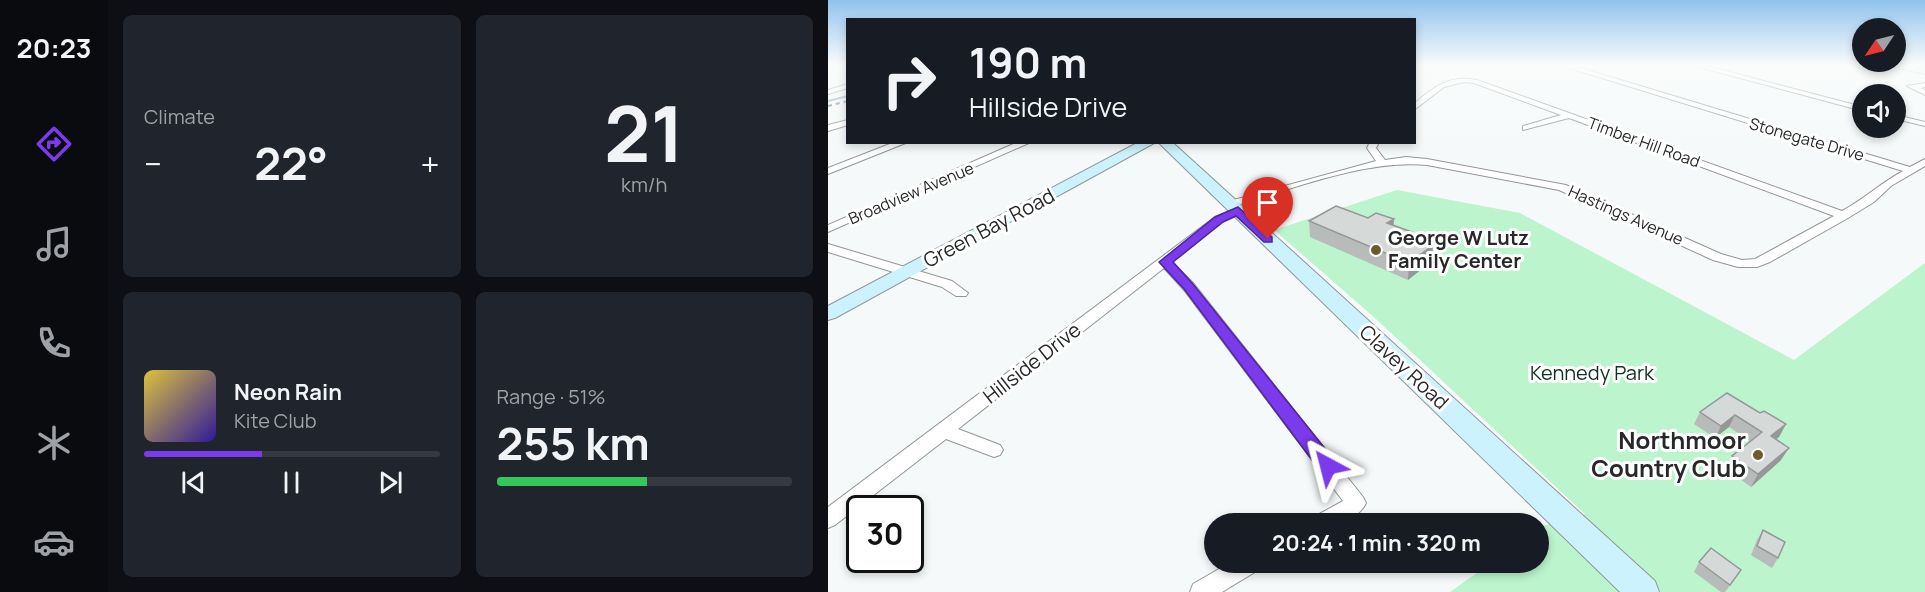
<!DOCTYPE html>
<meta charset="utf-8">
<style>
body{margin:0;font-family:Manrope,sans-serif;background:#20242c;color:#f1f3f6;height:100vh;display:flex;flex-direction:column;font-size:22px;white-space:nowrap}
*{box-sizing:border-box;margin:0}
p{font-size:20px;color:#9ea1a6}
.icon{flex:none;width:33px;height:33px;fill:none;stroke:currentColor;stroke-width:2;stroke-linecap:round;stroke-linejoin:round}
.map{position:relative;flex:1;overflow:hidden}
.side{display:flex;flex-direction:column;gap:15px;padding:15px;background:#0d0f14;width:720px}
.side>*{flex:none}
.top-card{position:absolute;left:18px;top:18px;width:570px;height:126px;border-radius:0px;box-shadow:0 3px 9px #0003;background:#171b24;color:#f1f3f6;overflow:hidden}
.needle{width:39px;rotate:235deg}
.tools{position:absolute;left:1024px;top:18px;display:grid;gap:12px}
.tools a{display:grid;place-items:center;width:54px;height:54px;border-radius:50%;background:#171b24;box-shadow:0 3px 9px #0003;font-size:30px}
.speed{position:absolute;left:18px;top:495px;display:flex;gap:12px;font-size:30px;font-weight:700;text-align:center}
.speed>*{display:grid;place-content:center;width:78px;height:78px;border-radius:50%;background:#171b24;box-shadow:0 3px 9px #0003;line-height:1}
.speed .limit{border:3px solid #111;border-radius:9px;background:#fff;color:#111}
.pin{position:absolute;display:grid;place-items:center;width:51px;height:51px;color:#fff;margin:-62px -26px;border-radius:50% 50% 50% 0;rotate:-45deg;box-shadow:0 0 6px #0007}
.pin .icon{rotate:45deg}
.me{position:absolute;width:66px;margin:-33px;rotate:322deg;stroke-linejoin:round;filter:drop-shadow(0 0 4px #0008)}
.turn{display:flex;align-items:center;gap:21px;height:126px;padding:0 24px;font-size:27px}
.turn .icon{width:78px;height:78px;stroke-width:2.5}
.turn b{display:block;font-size:42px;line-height:51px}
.big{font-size:45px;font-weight:700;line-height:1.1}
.side .card{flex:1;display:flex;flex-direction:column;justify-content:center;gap:9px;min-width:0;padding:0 21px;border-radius:9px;background:#20242c}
.side .dial{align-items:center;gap:0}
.dial b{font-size:78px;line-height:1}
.song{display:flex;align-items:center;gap:18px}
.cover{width:72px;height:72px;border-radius:9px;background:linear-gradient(135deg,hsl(50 70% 55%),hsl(250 70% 35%))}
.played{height:6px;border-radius:3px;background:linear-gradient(90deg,#7c3aed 40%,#363941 40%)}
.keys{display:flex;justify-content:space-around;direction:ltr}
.heat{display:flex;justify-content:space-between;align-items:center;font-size:33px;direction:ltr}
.charge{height:9px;border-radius:4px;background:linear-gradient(90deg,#34c759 51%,#363941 0)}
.side .tiles{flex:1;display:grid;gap:15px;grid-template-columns:repeat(2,1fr)}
.trip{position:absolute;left:376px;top:513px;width:345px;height:60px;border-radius:30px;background:#171b24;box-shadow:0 3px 9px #0003;font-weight:700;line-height:60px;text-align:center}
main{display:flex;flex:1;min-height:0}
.tab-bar{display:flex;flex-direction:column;width:108px;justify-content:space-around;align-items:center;background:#090b0e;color:#9ea1a6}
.tab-bar .icon{width:42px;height:42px}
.tab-bar .current{color:#7c3aed}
.tab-bar b{font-size:27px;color:#f1f3f6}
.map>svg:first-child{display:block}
</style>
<main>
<nav class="tab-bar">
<b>20:23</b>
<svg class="icon current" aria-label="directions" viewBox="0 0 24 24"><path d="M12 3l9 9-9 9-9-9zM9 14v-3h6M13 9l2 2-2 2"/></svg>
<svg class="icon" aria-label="music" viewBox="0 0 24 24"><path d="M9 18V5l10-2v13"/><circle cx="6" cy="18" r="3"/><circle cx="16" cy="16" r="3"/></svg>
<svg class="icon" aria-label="phone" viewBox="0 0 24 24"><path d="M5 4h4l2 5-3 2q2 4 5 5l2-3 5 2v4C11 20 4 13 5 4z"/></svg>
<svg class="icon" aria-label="climate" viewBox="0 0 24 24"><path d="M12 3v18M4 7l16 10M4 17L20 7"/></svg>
<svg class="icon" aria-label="car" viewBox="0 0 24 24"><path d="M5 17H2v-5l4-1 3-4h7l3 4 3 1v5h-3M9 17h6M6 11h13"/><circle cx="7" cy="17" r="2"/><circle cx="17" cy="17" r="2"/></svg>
</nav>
<section class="side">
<div class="tiles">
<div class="card"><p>Climate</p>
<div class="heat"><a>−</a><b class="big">22°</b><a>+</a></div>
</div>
<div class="card dial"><b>21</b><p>km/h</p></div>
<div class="card">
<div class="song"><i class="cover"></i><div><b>Neon Rain</b><p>Kite Club</p></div></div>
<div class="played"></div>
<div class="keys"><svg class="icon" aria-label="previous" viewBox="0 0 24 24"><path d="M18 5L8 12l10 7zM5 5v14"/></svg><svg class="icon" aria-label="pause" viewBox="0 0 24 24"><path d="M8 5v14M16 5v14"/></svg><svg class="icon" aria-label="next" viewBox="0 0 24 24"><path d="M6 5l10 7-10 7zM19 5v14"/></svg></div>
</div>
<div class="card"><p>Range · 51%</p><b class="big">255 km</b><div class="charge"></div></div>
</div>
</section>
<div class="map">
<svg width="1097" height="592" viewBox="0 0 1097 592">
<rect width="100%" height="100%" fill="#f5f9f9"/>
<!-- green -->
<path fill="#bbf4cd" d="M569 190 692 213 966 360 1097 263V592H622L663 563 711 562V527L757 514 547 318 446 230Z"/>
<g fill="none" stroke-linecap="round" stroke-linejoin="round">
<!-- stream -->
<path stroke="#87a5ba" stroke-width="2" d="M0 101 20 96"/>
<defs>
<path id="street" d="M735 66H746L1082 167 1097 159V166L1063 186 1046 202 1020 218 942 262 929 267H910L885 260 731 190 599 165C539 159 464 189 406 206H398L397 204 398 202 548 161 539 148 542 142H551L548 148 557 160 578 157 599 159 738 185 893 254 914 260 927 259 1006 216 741 118 695 130V126L733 115 646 83 636 82 616 87 586 110V104C606 86 622 75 649 80L1014 211C1036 199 1053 183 1075 171Z
M867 66H879L1035 107V111Z
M1097 83V87L1092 88 1097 90V95L1079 86Z
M20 84V88L0 94V90Z
M1068 115 1097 122V126L1068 119Z
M20 120V125L0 131V125Z
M67 142H80L0 174V168Z
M190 142H203L0 232V225Z
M410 208 415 211 414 213 395 221 344 262 366 284 535 497 538 503C528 524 501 524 481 524L484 518 515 501 356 290 336 268 130 429 172 445 175 450 172 455 166 457 118 439 7 525 0 528V507L387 217Z
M0 244 124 281 140 293 138 296H128L114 287 0 252Z
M403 562H435L432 569 394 592H362L365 584Z"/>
<path id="secondary" d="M1069 66 1097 68V74L1070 68Z
M311 142H328L7 318 0 320V306Z
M330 142H344L827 581 831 592H792Z"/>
</defs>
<!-- street casing -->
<use href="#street" stroke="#929696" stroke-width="2"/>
<!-- secondary casing -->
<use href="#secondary" stroke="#929696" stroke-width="2"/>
<!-- street -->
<use href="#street" fill="#fff" fill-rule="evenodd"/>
<!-- secondary -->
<use href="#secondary" fill="#ccf3fd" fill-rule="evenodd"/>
<!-- rail -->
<path stroke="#727474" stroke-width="2" stroke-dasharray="4 4" stroke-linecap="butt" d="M0 106 20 101"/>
</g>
<!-- wall -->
<path fill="#b7bbba" d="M540 218 565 226 584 237 604 261 580 280 482 237 481 221Z
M872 412 932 413 958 424 951 437 948 439 953 460 923 487 898 469 904 456 923 442 901 427 887 438 866 424Z
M935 530 950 558 944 568 923 555 929 540Z
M871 562 906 580 897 592H893L866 572Z"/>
<!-- shaded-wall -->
<path fill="#959897" d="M566 219 565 235 559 223Z
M605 245 604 261 580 280 581 263Z
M907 415 901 427 887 438 893 426Z
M958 424 951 437 936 449 943 436Z
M961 448 953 460 923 487 930 474Z"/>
<!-- building -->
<path fill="#d5d9d8" stroke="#959897" stroke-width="1.5" d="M508 206 540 218 548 213 566 219 559 223 584 232 580 235 605 245 581 263 481 221Z
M899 393 932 413 936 411 958 424 943 436 961 448 930 474 904 456 934 432 907 415 893 426 872 412Z
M935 530 957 542 950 558 929 546Z
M883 548 913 570 902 585 871 562Z"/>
<!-- sky -->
<linearGradient id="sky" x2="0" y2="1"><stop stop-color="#91c3ee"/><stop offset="0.44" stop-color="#fafcfc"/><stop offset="1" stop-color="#fafcfc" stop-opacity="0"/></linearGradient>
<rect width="1097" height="149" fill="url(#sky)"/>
<!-- route -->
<path fill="#7c3aed" stroke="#51269a" stroke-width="1.5" d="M410 207 444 237V242H436L408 216 395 222 345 262 365 284 507 461 509 466 507 472 500 474 493 472 356 289 331 262 387 217Z"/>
<!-- markers -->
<g fill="#6c5c2a" stroke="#fff" stroke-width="2">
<circle cx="548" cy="250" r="6"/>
<circle cx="930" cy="455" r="6"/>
</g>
<g text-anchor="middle" stroke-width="6" stroke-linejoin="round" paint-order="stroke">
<!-- far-street labels -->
<g font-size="16" fill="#272828" stroke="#fff">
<text transform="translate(979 139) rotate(16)" y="6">Stonegate Drive</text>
<text transform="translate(816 142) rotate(20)" y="6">Timber Hill Road</text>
<text transform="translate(83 193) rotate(-23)" y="6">Broadview Avenue</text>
<text transform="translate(798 215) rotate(24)" y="6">Hastings Avenue</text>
</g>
<!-- street labels -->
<g font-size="20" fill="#272828" stroke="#fff">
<text transform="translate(161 228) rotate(-28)" y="7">Green Bay Road</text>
<text transform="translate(204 363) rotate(-38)" y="7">Hillside Drive</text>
<text transform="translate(576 367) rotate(43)" y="7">Clavey Road</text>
</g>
<!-- poi labels -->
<g font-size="20" font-weight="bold" fill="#272828" stroke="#fff" text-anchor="start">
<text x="560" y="245">George W Lutz<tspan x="560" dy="23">Family Center</tspan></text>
</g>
<!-- park labels -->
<g font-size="20" fill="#10311d" stroke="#fff">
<text x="764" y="380">Kennedy Park</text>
</g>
<!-- near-poi labels -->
<g font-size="24" font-weight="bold" fill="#272828" stroke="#fff" text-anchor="end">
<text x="918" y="449">Northmoor<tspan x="918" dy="28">Country Club</tspan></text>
</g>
</g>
</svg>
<div class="tools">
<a><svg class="needle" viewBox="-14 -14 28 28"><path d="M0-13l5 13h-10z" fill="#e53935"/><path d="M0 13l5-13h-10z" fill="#9ea1a6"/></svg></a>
<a><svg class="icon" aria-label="sound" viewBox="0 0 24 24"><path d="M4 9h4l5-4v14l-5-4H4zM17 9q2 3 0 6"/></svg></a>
</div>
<div class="speed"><div class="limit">30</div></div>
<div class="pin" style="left:440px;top:239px;background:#d93025"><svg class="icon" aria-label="arrive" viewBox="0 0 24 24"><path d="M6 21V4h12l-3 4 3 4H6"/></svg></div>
<svg class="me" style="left:500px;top:466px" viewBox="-20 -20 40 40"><path d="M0-17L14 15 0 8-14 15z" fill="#7c3aed" stroke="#fff" stroke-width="4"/></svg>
<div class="trip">20:24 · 1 min · 320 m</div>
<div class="top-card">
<div class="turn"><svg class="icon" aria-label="right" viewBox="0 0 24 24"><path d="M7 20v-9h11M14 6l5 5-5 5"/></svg><div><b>190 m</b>Hillside Drive</div></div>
</div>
</div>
</main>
